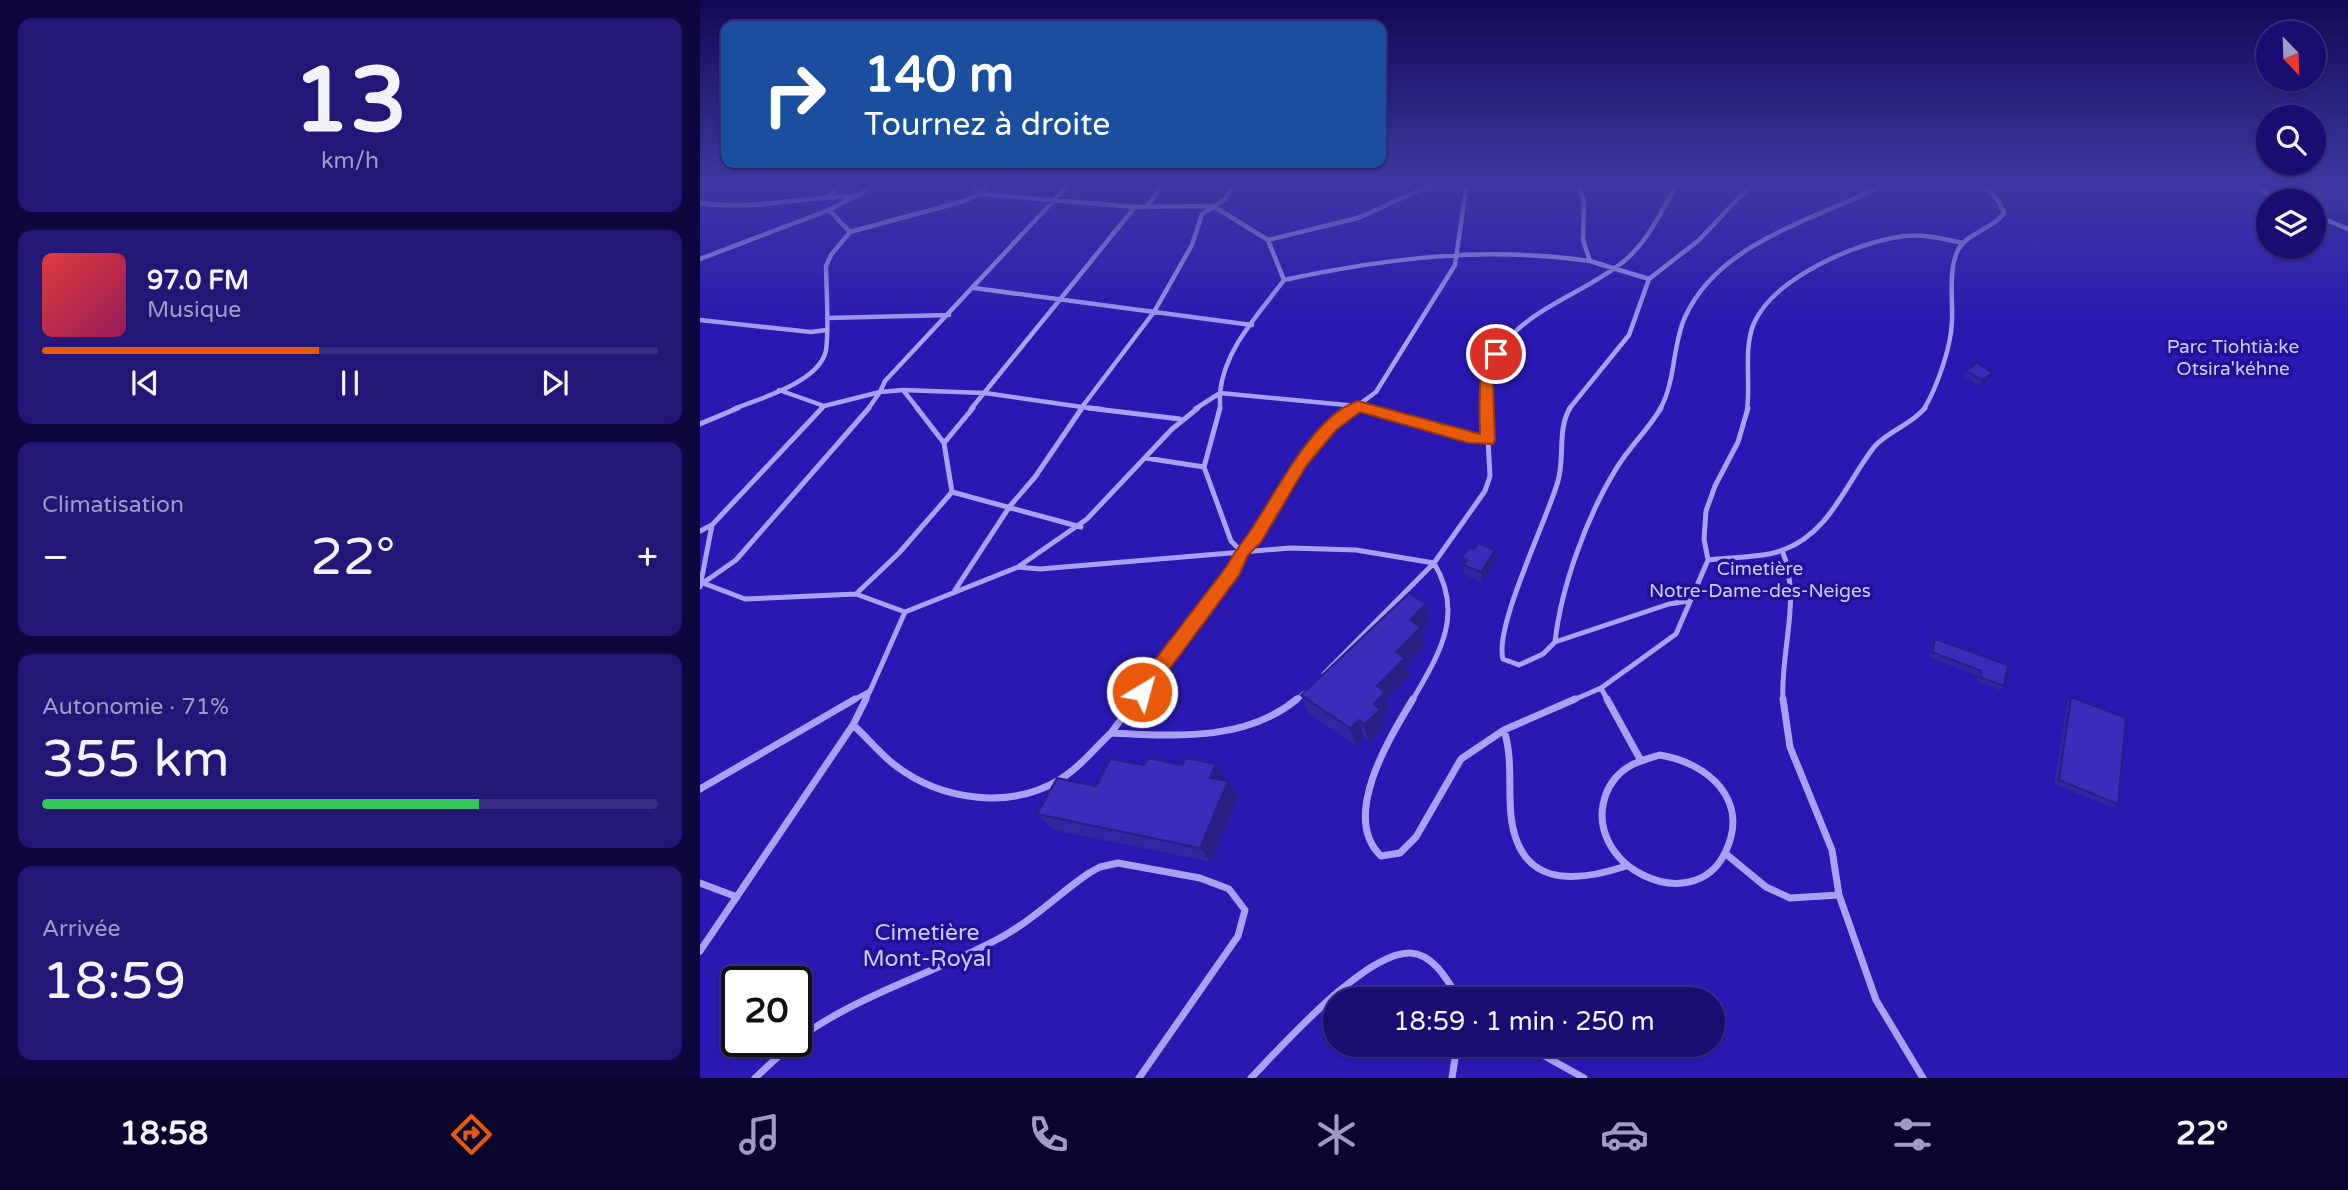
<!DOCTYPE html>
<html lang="fr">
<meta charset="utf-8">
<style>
body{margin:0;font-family:"Varela Round",sans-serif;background:#221676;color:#f1f3f6;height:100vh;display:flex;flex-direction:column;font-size:26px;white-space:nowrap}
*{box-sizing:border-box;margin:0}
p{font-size:23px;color:#9f9cc3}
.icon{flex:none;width:38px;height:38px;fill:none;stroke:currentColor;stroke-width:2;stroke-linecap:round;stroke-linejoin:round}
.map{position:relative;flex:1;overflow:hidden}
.details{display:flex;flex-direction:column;gap:18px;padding:18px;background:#0e073e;width:700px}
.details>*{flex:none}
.hud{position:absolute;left:21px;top:21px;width:665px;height:147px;border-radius:14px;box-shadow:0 2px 5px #0004,0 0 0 2px #372d84;background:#1a4fa0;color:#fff;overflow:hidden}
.needle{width:46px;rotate:157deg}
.tools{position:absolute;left:1556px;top:21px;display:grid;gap:14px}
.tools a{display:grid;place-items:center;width:70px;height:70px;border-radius:50%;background:#190d71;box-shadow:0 2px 5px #0004,0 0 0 2px #372d84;font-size:35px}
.speed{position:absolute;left:21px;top:966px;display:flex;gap:14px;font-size:35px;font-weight:700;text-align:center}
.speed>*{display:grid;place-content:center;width:91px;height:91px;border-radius:50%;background:#190d71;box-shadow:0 2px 5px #0004,0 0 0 2px #372d84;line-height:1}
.speed .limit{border:4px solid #111;border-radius:10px;background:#fff;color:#111}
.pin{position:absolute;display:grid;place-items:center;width:60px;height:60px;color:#fff;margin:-30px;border:4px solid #fff;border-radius:50%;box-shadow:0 2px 7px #0007}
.me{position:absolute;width:77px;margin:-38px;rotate:37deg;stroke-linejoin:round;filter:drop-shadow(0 0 5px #0008)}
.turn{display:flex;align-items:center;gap:24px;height:147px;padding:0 28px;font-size:32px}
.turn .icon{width:91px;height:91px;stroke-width:2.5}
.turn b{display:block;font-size:49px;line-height:60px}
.big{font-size:52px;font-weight:600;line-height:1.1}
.details .widget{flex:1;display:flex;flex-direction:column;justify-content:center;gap:10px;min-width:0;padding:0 24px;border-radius:14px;background:#221676}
.details .dial{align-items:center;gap:0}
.dial b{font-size:91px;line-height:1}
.song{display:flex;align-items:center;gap:21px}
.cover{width:84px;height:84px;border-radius:10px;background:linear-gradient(135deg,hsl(0 70% 55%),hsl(330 70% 35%))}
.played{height:7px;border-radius:4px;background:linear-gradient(90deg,#ea580c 45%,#372d84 45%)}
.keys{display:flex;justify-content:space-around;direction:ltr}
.heat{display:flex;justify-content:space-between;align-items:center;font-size:38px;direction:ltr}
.charge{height:10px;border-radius:5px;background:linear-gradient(90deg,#34c759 71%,#372d84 0)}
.trip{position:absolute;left:623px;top:987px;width:402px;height:70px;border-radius:35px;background:#190d71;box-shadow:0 2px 5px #0004,0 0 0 2px #372d84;font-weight:600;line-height:70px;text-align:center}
.menu{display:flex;height:112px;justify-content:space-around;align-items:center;background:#0a052d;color:#9f9cc3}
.menu .icon{width:49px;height:49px}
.menu .selected{color:#ea580c}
.menu b{font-size:32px;color:#f1f3f6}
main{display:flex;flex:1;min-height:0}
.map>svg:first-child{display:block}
</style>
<main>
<section class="details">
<div class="widget dial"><b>13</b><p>km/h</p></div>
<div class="widget">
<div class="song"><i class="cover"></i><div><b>97.0 FM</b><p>Musique</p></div></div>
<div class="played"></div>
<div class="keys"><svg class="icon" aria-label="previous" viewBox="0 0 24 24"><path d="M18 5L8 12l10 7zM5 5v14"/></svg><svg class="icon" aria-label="pause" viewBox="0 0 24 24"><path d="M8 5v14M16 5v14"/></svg><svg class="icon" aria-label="next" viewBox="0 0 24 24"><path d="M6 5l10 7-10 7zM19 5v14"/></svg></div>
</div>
<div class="widget"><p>Climatisation</p>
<div class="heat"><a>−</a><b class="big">22°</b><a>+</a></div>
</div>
<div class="widget"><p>Autonomie · 71%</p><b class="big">355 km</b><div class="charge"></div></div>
<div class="widget"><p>Arrivée</p><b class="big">18:59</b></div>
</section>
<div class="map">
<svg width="1648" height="1078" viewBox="0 0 1648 1078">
<rect width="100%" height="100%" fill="#211197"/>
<!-- green -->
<path fill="#2918b2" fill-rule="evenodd" d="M0 183H1534L1574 201H1568V247H1614V219L1648 234V1078H0ZM37 982H96V1041H37ZM635 999H1013V1045H635Z"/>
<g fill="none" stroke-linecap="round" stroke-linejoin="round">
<!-- service-far2 -->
<path stroke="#aaa1f4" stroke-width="4.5" d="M270 183 280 194 435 207 271 409
M1548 183 1583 201
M130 195 142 183
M0 203C53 211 105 196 158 196
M447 206 456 195 460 183
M435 207 513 206 568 240 584 280
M129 210 150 232 264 201 280 194 290 183
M1614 215 1648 229
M568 240 658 218 735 183
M0 259 129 210 180 183
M890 261 949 279
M274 288 552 325
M127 318 249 315
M0 320 111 332 126 330
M79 390 124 406 121 409
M203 390 285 393 382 407 454 312 492 245 502 214 525 199 535 183
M180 392 185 381 370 183
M180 392 203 390 218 409
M124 406 180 392
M657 406 670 409
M657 406 676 392 755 265 767 183
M34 409C61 398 115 383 125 354 130 341 126 283 126 266L131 255 150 232
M168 409 180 392
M380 409 382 407 402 409
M495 409 520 393C524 349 559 314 584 280 686 258 786 246 890 261L883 240 884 200 878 183
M520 409V393L657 406
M652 409 657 406
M786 409C782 318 866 307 923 262 948 242 962 210 978 183
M869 409 929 335 949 279 999 240 1053 183
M960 409C976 381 972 346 985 317 1020 240 1119 219 1187 183
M1047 409C1051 382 1043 349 1054 323 1075 277 1157 242 1204 236 1224 234 1244 239 1263 243
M1224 409C1237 387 1251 348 1252 321 1253 299 1248 271 1258 250 1267 233 1293 229 1304 213L1299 202 1281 183"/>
<!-- service-far1 -->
<path stroke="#aaa1f4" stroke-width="5" d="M169 408 36 560 3 583 45 599 156 594 199 553 252 492 244 443 217 408
M388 408 480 419
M520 408 504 467 531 541 542 552C575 514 593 463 629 427 636 420 646 414 655 408
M664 408 769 438 788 440 785 408
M961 408C948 430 929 447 916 469 887 516 861 587 855 642L969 604 988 601
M0 424 38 408
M244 443 273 408
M446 458 504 467
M252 492 381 527
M0 531 12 525
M1082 550C1102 601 1080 649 1083 701
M1008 560C1031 557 1061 558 1083 550 1130 533 1146 483 1174 447 1188 431 1211 425 1225 408
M318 567 387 519 472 429 498 408
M0 587 12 525 122 408
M255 590 310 506 335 477 382 408
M205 612 318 567 340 569 590 548 656 550 734 563 785 491 790 476 788 440
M855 642 843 654 819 665 803 659C794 627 847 520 858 481 865 457 857 430 870 408
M624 674 734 563C765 615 739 654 712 701
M901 688 908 701
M152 701 170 691 205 612 156 594
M165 701 170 691
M435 701 533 570 542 552
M595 701 605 693
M871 701 901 688 976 634 1008 560 1004 539 1006 511 1015 486 1038 442 1048 408"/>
<!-- service -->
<path stroke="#aaa1f4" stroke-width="7" d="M166 699 153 725C168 738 180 754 196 766 241 800 309 810 359 780 379 768 394 749 411 733
M436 699 411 733C475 736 545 742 597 699
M713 699C690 737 640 817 681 856L700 853 716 837 761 759 804 730 875 699
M907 699 940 759
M804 730C813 759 808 787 811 816 819 886 872 884 926 866
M960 755C1008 763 1051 800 1025 853 992 920 880 865 906 794 910 783 919 772 930 766 938 761 950 758 960 755Z
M0 789 155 699
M1026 854 1066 887 1090 898 1139 895 1132 850 1090 747 1083 699
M0 883 37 897
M1139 895 1176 1000 1223 1078
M0 951 153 725
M96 1040C158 995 230 975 298 939 332 921 357 895 389 873L400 867 418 863 500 878 529 889 545 910 538 936 439 1078
M825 1045 884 1078
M55 1078 95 1041
M551 1078C582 1046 665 952 710 953 734 954 748 981 759 999
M752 1078 757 1045"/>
</g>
<!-- wall -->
<path fill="#3326a1" d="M1578 183H1648V209L1614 210V201H1588L1584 197 1587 192Z
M1266 371 1290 378 1279 386 1264 376Z
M774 549 795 550 796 560 782 582 764 575 762 557Z
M729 623 722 631 724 646 706 664 709 676 686 699 689 710 682 718 684 727 669 743 664 738 656 746 608 713 601 695Z
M1235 639 1304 686 1300 690 1277 682 1278 676 1229 657 1232 644Z
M1371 697 1418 804 1413 808 1354 784 1367 702Z
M525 781 538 797 511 862 353 830 337 814 396 786Z"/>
<!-- shaded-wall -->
<path fill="#291f83" d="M1293 373 1290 378 1279 386 1282 380Z
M795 550 796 560 782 582 781 572Z
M726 604 729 623 722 631 724 646 706 664 709 676 686 699 689 710 682 718 684 727 669 743 664 725 674 704 677 686 710 620Z
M659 720 664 738 656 746 650 728Z
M516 764 526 781 510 778Z
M528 781 538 797 511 862 500 848Z"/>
<!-- building -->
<path fill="#3b2cbb" stroke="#291f83" stroke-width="2" d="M1277 363 1293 373 1282 380 1266 371Z
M778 543 795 550 781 572 763 565 767 560 762 557 770 547 774 549Z
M709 593 726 604 710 620 721 627 696 652 705 658 677 686 685 692 674 704 680 710 664 725 659 720 650 728 601 695Z
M1235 639 1308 665 1304 686 1280 677 1281 671 1232 652Z
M1371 697 1426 718 1418 804 1359 780Z
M448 758 482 765 485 758 516 764 510 778 528 781 500 848 337 814 357 778 396 786 410 759 444 765Z"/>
<!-- sky -->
<linearGradient id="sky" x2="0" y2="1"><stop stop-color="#120953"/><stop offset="0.55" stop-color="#3d38a1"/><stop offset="1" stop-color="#3d38a1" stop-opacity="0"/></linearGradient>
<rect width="1648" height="334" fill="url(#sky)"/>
<!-- route -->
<path fill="#ea580c" stroke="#983908" stroke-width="2" d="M796 349 803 354 793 385 795 440 793 444 769 443 660 412 636 430 606 466 561 542 548 555 539 575 448 698 442 700 435 698 433 692 435 686 527 566C534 552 542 543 551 530 576 493 613 415 658 401L780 434C780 415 775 357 796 349Z"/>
<g text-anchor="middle" stroke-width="7" stroke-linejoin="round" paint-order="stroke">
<!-- park labels -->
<g font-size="19" fill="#cfc9fe" stroke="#211197">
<text x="1533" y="353">Parc Tiohtià:ke<tspan x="1533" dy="22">Otsira'kéhne</tspan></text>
<text x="1060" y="575">Cimetière<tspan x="1060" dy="22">Notre-Dame-des-Neiges</tspan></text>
</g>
<!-- near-park labels -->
<g font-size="23" fill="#cfc9fe" stroke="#211197">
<text x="227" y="940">Cimetière<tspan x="227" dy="26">Mont-Royal</tspan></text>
</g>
</g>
</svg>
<div class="tools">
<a><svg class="needle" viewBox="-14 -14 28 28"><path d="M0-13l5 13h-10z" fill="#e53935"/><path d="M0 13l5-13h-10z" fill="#9f9cc3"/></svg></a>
<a><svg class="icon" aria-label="search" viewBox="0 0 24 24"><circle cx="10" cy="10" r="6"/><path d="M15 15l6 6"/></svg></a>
<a><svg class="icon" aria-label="layers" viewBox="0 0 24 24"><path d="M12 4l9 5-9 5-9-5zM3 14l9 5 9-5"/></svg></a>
</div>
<div class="speed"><div class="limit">20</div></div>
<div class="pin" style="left:796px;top:354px;background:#d93025"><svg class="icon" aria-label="arrive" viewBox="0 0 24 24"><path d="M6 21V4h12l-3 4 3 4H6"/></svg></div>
<svg class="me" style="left:442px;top:692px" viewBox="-20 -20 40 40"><circle r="17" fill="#ea580c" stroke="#fff" stroke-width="3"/><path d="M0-11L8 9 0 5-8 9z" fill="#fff"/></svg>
<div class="trip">18:59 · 1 min · 250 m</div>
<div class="hud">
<div class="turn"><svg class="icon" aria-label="right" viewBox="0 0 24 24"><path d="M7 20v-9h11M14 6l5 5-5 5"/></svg><div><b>140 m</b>Tournez à droite</div></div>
</div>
</div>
</main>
<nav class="menu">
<b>18:58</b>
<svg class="icon selected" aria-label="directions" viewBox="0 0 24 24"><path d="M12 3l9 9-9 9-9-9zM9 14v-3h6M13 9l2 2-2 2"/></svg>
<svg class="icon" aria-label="music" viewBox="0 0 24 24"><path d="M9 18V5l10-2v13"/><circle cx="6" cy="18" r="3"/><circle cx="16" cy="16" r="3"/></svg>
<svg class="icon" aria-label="phone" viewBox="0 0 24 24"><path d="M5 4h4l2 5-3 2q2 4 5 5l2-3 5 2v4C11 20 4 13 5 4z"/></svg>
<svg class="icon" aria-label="climate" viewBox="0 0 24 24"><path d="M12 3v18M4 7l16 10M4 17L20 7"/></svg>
<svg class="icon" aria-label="car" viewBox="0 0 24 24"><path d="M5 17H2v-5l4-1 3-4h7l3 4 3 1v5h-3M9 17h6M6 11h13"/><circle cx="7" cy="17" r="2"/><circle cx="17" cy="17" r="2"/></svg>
<svg class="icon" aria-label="filters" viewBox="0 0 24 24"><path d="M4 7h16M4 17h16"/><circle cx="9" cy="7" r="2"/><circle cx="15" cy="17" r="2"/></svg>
<b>22°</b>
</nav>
